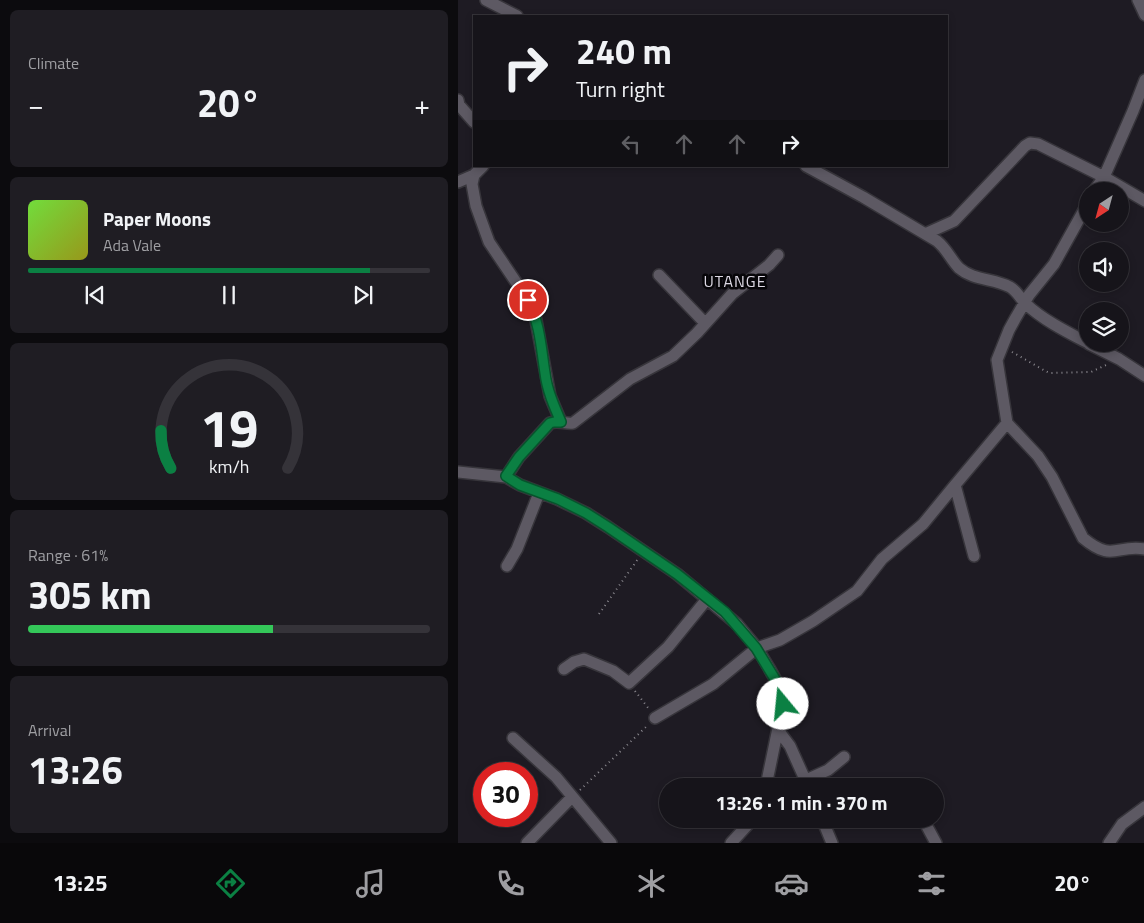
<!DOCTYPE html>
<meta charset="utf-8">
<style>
body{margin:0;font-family:"Titillium Web",sans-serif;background:#1f1d23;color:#f1f3f6;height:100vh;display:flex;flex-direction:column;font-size:19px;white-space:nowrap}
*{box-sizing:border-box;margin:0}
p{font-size:16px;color:#9e9ea2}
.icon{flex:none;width:28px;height:28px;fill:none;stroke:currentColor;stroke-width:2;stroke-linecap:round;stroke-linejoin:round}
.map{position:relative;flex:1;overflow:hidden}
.details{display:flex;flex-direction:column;gap:10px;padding:10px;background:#0c0b0e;width:458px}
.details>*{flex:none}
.banner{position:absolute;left:15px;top:15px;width:475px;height:152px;border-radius:0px;box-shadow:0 2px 8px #0003,0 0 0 1px #353339;background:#16141a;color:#f1f3f6;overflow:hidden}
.needle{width:32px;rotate:216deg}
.tools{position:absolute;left:621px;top:182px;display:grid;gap:10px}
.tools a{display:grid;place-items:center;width:50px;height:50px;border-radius:50%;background:#16141a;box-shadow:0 2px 8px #0003,0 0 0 1px #353339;font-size:25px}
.speed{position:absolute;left:15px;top:762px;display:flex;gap:10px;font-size:25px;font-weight:700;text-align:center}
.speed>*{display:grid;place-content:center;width:65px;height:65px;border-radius:50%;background:#16141a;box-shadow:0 2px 8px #0003,0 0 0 1px #353339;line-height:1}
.speed .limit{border:8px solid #d22;background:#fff;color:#111}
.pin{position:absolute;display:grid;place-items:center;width:42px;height:42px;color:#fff;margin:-21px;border:2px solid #fff;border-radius:50%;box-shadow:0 1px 5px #0007}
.me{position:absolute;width:55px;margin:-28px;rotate:343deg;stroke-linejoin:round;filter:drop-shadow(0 0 4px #0008)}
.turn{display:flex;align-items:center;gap:18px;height:105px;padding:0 20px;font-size:22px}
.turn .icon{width:65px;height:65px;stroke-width:2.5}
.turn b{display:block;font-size:35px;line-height:42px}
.lanes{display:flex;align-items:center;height:48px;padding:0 20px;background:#0003;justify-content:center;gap:25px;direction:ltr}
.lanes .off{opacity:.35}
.big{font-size:38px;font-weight:700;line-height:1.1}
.details .card{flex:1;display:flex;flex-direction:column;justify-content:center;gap:8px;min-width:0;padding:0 18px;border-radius:8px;background:#1f1d23}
.details .dial{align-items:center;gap:0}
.dial svg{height:130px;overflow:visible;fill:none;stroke:#353339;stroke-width:7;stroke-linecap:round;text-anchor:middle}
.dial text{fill:#f1f3f6;stroke:none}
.song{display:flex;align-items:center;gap:15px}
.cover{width:60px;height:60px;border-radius:8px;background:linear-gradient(135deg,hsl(100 70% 55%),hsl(60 70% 35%))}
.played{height:5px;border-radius:2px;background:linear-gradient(90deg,#0b8043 85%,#353339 85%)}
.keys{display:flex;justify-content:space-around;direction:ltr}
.heat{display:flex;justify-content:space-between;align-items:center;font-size:28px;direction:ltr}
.charge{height:8px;border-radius:4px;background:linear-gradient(90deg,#34c759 61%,#353339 0)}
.trip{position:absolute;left:201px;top:778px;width:285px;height:50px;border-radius:25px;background:#16141a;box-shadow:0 2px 8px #0003,0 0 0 1px #353339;font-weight:700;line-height:50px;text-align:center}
.tabs{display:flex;height:80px;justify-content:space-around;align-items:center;background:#09080a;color:#9e9ea2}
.tabs .icon{width:35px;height:35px}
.tabs .on{color:#0b8043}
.tabs b{font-size:22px;color:#f1f3f6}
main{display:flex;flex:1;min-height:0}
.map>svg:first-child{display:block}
</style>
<main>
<section class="details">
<div class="card"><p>Climate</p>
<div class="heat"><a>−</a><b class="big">20°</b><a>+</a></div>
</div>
<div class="card">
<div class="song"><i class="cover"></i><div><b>Paper Moons</b><p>Ada Vale</p></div></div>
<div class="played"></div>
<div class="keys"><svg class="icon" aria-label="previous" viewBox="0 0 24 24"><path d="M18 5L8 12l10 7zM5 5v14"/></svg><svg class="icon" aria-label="pause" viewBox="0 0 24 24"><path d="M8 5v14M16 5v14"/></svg><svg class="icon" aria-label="next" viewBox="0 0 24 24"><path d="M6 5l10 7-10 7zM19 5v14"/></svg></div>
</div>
<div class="card dial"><svg viewBox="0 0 100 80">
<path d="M14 69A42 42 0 1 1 86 69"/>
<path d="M14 69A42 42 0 0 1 8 46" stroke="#0b8043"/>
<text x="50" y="56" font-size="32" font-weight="700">19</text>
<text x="50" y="72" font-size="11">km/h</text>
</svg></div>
<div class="card"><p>Range · 61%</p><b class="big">305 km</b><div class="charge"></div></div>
<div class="card"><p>Arrival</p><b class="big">13:26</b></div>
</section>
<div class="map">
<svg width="687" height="843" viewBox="0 0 687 843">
<rect width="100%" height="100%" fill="#1e1b23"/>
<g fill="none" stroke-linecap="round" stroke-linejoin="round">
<defs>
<path id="minor" d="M28 0 59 16
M680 0 687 15
M0 100 1 105 16 122
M25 166 16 175 14 184 18 206 31 242 70 300 77 315 92 396 103 422
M348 166 405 197 479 241C489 249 493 260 501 268 516 281 535 278 552 287 559 291 562 298 568 304 585 320 609 332 630 343
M0 182 16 175
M636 191 646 177 687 201
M630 203 596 264 571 295 557 319 551 330 539 360 549 423 580 456 594 477 625 538C655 563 658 544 687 549
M467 234 496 221 567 146 572 143 580 144 646 177 675 111 687 80
M201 275 247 323
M631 344 661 359 687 376
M0 472 48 477 61 457 92 423C100 420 107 424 115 423L172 379 215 356 239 333 274 294 311 265 320 255
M48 477 62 485 99 499 128 513 150 527 219 574 279 624 299 648 311 668 320 684 325 704 308 786
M516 556 497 485 549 423
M49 566 59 549 81 493
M106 669 116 662 126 659 155 671 171 683 210 647 249 599
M197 718 255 684 299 648 322 640 355 621 399 591 424 559 465 524 497 485
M320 730 332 746 350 786
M55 738 98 777 153 843
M348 780 370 770 386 757
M364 819 374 843
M465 819 478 843
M69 843 114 797
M273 843 295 819
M651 843 664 824 687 807"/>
</defs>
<!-- minor casing -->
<use href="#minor" stroke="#37353b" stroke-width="14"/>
<!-- path -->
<path stroke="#8c8a90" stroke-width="2" stroke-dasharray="1 4" stroke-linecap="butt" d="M554 352 591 373 633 372 648 365
M141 614 180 559
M177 691 191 709
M122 790 189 726"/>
<!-- minor -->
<use href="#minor" stroke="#5d5963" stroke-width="11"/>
</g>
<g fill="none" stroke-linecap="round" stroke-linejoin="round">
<defs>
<path id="route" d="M70 300C82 324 83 347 87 373 89 390 96 406 103 422H96L92 423 61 457 48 476 62 485 100 499 128 513 150 527 219 574 267 612 298 648 320 684 325 704"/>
</defs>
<!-- route casing -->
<use href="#route" stroke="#07532c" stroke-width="12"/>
<!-- route -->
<use href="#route" stroke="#0b8043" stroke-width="9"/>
</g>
<g text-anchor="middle" stroke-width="5" stroke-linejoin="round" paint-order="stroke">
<!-- quarter labels -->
<g font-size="16" letter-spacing="1" fill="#dcd8e4" stroke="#070609">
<text x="277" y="287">UTANGE</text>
</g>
</g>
</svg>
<div class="tools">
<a><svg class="needle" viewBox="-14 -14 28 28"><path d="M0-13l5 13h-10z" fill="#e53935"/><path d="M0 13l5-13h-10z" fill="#9e9ea2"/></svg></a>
<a><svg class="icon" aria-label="sound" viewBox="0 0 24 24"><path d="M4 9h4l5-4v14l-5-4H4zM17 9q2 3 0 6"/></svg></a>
<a><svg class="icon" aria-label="layers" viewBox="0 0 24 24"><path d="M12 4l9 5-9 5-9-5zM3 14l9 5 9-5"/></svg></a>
</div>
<div class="speed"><div class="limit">30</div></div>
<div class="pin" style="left:70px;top:300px;background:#d93025"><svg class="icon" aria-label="arrive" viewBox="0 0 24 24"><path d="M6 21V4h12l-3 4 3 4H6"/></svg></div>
<svg class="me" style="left:325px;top:704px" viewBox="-20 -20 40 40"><circle r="19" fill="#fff"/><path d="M0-13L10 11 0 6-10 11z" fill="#0b8043"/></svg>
<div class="trip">13:26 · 1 min · 370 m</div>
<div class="banner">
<div class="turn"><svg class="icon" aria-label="right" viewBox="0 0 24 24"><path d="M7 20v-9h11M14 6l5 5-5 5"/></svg><div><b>240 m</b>Turn right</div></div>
<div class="lanes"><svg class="icon off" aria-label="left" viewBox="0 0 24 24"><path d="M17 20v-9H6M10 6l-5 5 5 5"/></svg><svg class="icon off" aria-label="ahead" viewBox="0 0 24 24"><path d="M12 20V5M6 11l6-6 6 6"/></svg><svg class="icon off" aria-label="ahead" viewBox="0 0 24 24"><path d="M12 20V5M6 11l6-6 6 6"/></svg><svg class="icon" aria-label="right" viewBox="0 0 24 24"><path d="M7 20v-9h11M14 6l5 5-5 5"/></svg></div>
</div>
</div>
</main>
<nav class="tabs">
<b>13:25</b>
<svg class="icon on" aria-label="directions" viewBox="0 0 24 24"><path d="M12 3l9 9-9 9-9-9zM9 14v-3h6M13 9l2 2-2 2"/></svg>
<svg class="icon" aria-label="music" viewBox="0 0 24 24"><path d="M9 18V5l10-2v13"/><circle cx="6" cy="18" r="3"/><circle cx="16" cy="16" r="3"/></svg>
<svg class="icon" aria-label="phone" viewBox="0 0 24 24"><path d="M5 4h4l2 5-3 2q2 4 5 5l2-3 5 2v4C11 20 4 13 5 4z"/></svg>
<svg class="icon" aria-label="climate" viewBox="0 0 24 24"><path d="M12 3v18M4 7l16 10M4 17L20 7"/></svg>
<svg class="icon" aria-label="car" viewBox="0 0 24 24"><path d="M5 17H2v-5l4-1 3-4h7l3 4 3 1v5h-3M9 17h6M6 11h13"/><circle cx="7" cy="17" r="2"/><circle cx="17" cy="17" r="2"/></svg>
<svg class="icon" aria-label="filters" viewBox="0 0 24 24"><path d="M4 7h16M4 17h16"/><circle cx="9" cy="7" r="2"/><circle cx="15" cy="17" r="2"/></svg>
<b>20°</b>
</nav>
